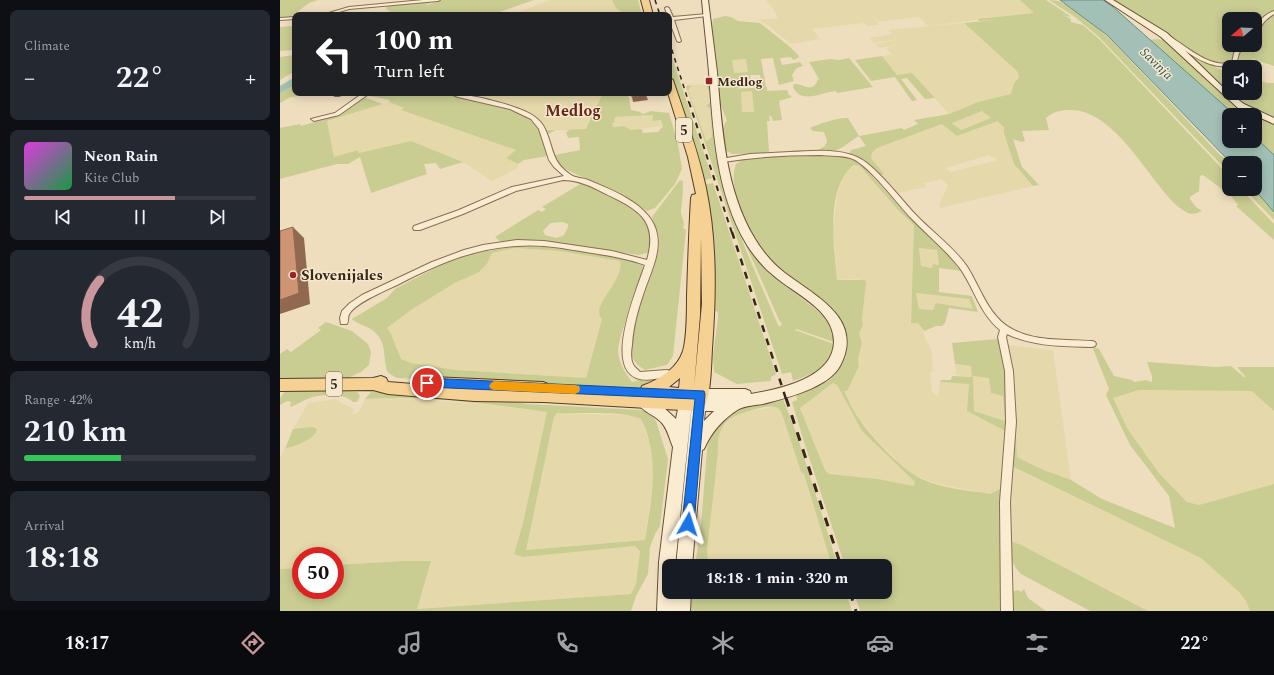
<!DOCTYPE html>
<meta charset="utf-8">
<style>
body{margin:0;font-family:Spectral,serif;background:#242831;color:#f1f3f6;height:100vh;display:flex;flex-direction:column;font-size:15px;white-space:nowrap}
*{box-sizing:border-box;margin:0}
p{font-size:13px;color:#9ea1a6}
.icon{flex:none;width:22px;height:22px;fill:none;stroke:currentColor;stroke-width:2;stroke-linecap:round;stroke-linejoin:round}
.map{position:relative;flex:1;overflow:hidden}
.panel{display:flex;flex-direction:column;gap:10px;padding:10px;background:#0d0f14;width:280px}
.panel>*{flex:none}
.top-card{position:absolute;left:12px;top:12px;width:380px;height:84px;border-radius:8px;box-shadow:0 2px 10px #0003;background:#202124;color:#fff;overflow:hidden}
.needle{width:26px;rotate:251deg}
.controls{position:absolute;left:942px;top:12px;display:grid;gap:8px}
.controls a{display:grid;place-items:center;width:40px;height:40px;border-radius:8px;background:#171b24;box-shadow:0 2px 10px #0003;font-size:20px}
.speed{position:absolute;left:12px;top:547px;display:flex;gap:8px;font-size:20px;font-weight:700;text-align:center}
.speed>*{display:grid;place-content:center;width:52px;height:52px;border-radius:50%;background:#171b24;box-shadow:0 2px 10px #0003;line-height:1}
.speed .limit{border:6px solid #d22;background:#fff;color:#111}
.pin{position:absolute;display:grid;place-items:center;width:34px;height:34px;color:#fff;margin:-17px;border:2px solid #fff;border-radius:50%;box-shadow:0 1px 4px #0007}
.me{position:absolute;width:44px;margin:-22px;rotate:6deg;stroke-linejoin:round;filter:drop-shadow(0 0 3px #0008)}
.turn{display:flex;align-items:center;gap:14px;height:84px;padding:0 16px;font-size:18px}
.turn .icon{width:52px;height:52px;stroke-width:2.5}
.turn b{display:block;font-size:28px;line-height:34px}
.big{font-size:30px;font-weight:700;line-height:1.1}
.panel .tile{flex:1;display:flex;flex-direction:column;justify-content:center;gap:6px;min-width:0;padding:0 14px;border-radius:8px;background:#242831}
.panel .dial{align-items:center;gap:0}
.dial svg{height:104px;overflow:visible;fill:none;stroke:#363941;stroke-width:7;stroke-linecap:round;text-anchor:middle}
.dial text{fill:#f1f3f6;stroke:none}
.song{display:flex;align-items:center;gap:12px}
.cover{width:48px;height:48px;border-radius:6px;background:linear-gradient(135deg,hsl(300 70% 55%),hsl(140 70% 35%))}
.played{height:4px;border-radius:2px;background:linear-gradient(90deg,#c9969b 65%,#363941 65%)}
.keys{display:flex;justify-content:space-around;direction:ltr}
.heat{display:flex;justify-content:space-between;align-items:center;font-size:22px;direction:ltr}
.charge{height:6px;border-radius:3px;background:linear-gradient(90deg,#34c759 42%,#363941 0)}
.trip{position:absolute;left:382px;top:559px;width:230px;height:40px;border-radius:8px;background:#171b24;box-shadow:0 2px 10px #0003;font-weight:700;line-height:40px;text-align:center}
.dock{display:flex;height:64px;justify-content:space-around;align-items:center;background:#090b0e;color:#9ea1a6}
.dock .icon{width:28px;height:28px}
.dock .current{color:#c9969b}
.dock b{font-size:18px;color:#f1f3f6}
main{display:flex;flex:1;min-height:0}
.map>svg:first-child{display:block}
</style>
<main>
<section class="panel">
<div class="tile"><p>Climate</p>
<div class="heat"><a>−</a><b class="big">22°</b><a>+</a></div>
</div>
<div class="tile">
<div class="song"><i class="cover"></i><div><b>Neon Rain</b><p>Kite Club</p></div></div>
<div class="played"></div>
<div class="keys"><svg class="icon" aria-label="previous" viewBox="0 0 24 24"><path d="M18 5L8 12l10 7zM5 5v14"/></svg><svg class="icon" aria-label="pause" viewBox="0 0 24 24"><path d="M8 5v14M16 5v14"/></svg><svg class="icon" aria-label="next" viewBox="0 0 24 24"><path d="M6 5l10 7-10 7zM19 5v14"/></svg></div>
</div>
<div class="tile dial"><svg viewBox="0 0 100 80">
<path d="M14 69A42 42 0 1 1 86 69"/>
<path d="M14 69A42 42 0 0 1 19 20" stroke="#c9969b"/>
<text x="50" y="56" font-size="32" font-weight="700">42</text>
<text x="50" y="72" font-size="11">km/h</text>
</svg></div>
<div class="tile"><p>Range · 42%</p><b class="big">210 km</b><div class="charge"></div></div>
<div class="tile"><p>Arrival</p><b class="big">18:18</b></div>
</section>
<div class="map">
<svg width="994" height="611" viewBox="0 0 994 611">
<rect width="100%" height="100%" fill="#efdebe"/>
<!-- farmland -->
<path fill="#e5d9ab" fill-rule="evenodd" d="M269 0H332L333 5 342 12 350 15H232Z
M486 0H740L754 13 648 26 639 17 598 22 584 2 599 25 587 26 584 23 532 29 540 39 511 44 486 24 478 20 498 18 490 4H488Z
M684 23 737 70 739 77 734 83 731 94 698 102 669 114 632 73 617 75 602 56 612 55 606 48 625 44 599 48 595 44 621 39 594 43 590 38 612 34 608 30Z
M466 59 468 72 454 73 451 60Z
M425 84 429 91 430 102 426 104 430 108 432 137 425 141 408 90 412 85Z
M472 91 474 112H462L460 92Z
M176 93H323L306 129H266L261 121 245 112 220 103Z
M109 102 124 108 121 110 237 150 227 158 238 164V168L212 181 183 162 131 141 79 153 78 150 54 157 47 121Z
M702 111 711 118 681 130 672 122Z
M373 115 381 120 383 126 351 130 344 126 332 127V123L335 117Z
M719 121 724 127V133L734 164 753 186 660 208V202L668 186 662 179 644 183 646 187 614 194 598 175 603 173 591 158 592 153 597 148 662 124 677 136ZM709 155 718 160 671 172 666 168Z
M574 165 580 166 583 169 618 210 634 225 631 323H638L640 326 652 352 653 372H650L652 392 658 396 660 382 689 383 687 411 729 433 724 489H720L710 494 657 484 633 475 625 469 601 445 577 416 564 391 579 366 578 360 582 342 579 334 583 325 582 319 586 281 576 279 557 280 553 226 558 193 562 179 569 169Z
M234 248 279 251 340 261 341 272 326 296 322 319 306 378 176 370 131 363 121 359 107 328 131 310 173 284 199 272 207 264 212 253Z
M639 248 658 250 659 265 653 268 641 266Z
M636 293 689 299 694 310 656 303 654 310 638 309Z
M726 345 773 350 791 480 761 469 737 457 735 416Z
M675 364 691 366 692 377 676 375Z
M693 376 709 378 723 396 725 421 694 411Z
M553 383 557 385 582 431 635 482 634 486 598 479 549 474 545 470 520 407Z
M859 390 973 391 978 395 994 411V484L919 505 907 502 878 472 861 450 847 428 832 398Z
M110 398 192 403 267 412 243 523 234 554 244 557 355 545 360 551 356 584 352 594 136 609 151 561H123L55 565V556H21V568L0 569V457L5 449 31 438 26 428 13 429 28 403 55 399 74 409 72 414 78 413 85 399Z
M492 407 498 408 501 411 521 472 524 474 552 566H452L428 560 427 551 432 497 437 461 439 436 441 429 450 419 457 414Z
M277 413 343 415 355 416 361 419 370 442 373 459V481L365 540 245 550 274 417Z
M732 466 921 558 959 592 966 601 970 611H868L741 545 728 540V502Z"/>
<!-- green -->
<path fill="#c9cd92" fill-rule="evenodd" d="M0 0H38L29 3 9 18H0Z
M161 0H254L211 15H126L123 12 109 15 110 11 107 10 106 8 108 5 153 1 145 6Z
M332 0H358L362 15C350 15 335 13 332 0Z
M740 0H766L790 16V17L783 15 791 19V22L803 25 820 40 949 176V189H961L994 224V240L956 206 958 205 951 196 923 175 920 176 919 191 910 197V199L916 207 922 211C917 213 913 215 908 213 897 208 888 197 881 188 859 161 827 108 789 110 780 110 773 112 766 118L769 130 742 131 745 141 742 142 733 139 742 167 759 185 753 186 734 164 724 133V127L719 123 718 121 677 136 662 124 597 148 592 153 591 158 604 174 598 175 569 155 571 150 586 146 579 136C559 148 563 152 538 151V150L545 146 547 141 544 132 533 131 530 128C538 124 559 117 568 118L579 136 622 128 624 130 638 124 634 120 669 114 698 102 731 94 734 83 739 77 737 71 684 23 715 20 699 21 698 19 754 13ZM702 111 711 118 681 130 672 123Z
M769 0 779 1 803 16 831 40 940 155 951 163H949V173L819 37 795 17Z
M830 0H994V11L982 19 975 29V19H949V23L944 29 947 31 949 27V45H961L953 56 952 63 950 65 932 63 937 68 949 73V93H975V83L980 82V81L988 83H994V120L961 105 894 43Z
M994 13V66L973 59 966 64 973 67 964 65 962 66 956 64C957 51 963 45 975 45L977 32Z
M445 16 451 17 458 21 480 23 510 47 519 56 518 58 513 60 511 57 500 58 502 65 520 62 523 66C514 68 516 70 512 75L514 81 499 85 493 58 481 59 486 87H482L480 75H470L472 87H470L468 75 459 76 460 88 454 89 487 87V91L506 90 508 91V94L512 97 499 101 502 120 493 121 491 116H489L490 121H487L489 152 486 153 452 154 445 150 442 133 445 123 447 121 440 103 431 27 432 26 433 19ZM466 59 468 72 454 73 452 60ZM472 91 474 112H462L461 92Z
M12 26V30H15V50L0 51V27Z
M877 39 889 41 950 99 994 122V155L975 137V115H951L946 107 868 40Z
M389 48 432 178 425 180 426 184 433 183 496 374 491 377V381L457 384 434 372 433 356 438 318V312L435 311 433 301 432 245 403 116 389 70Z
M15 55V71L0 80V57Z
M602 56 617 75 632 73 655 98 645 99 627 78 621 79 637 100 632 101 615 77 591 81 575 60Z
M569 58 593 87 557 93 556 91C542 92 521 105 513 87L514 84C521 83 530 91 535 85 537 83 537 80 539 79L529 62 551 59 560 60Z
M15 82V93H41L11 97 0 103V93Z
M428 83 431 91 436 151 442 181 465 248 499 327 502 324 499 320 465 243 467 242 497 279 548 319 552 327 554 342 516 329 515 330 554 344C547 369 535 373 513 381L511 372 502 374 406 86 412 85 408 90 426 141 432 137 430 108 426 106 430 102 429 91 425 84Z
M88 93H166L231 110 252 119 259 126 268 156 244 160 238 164 226 158 236 150 121 110 124 108 109 102 110 100 86 95Z
M323 93H348L351 110 360 112 363 114 371 111 389 113 398 144 402 169 395 184 375 208 367 211 364 209 344 197 281 167 275 155 300 150 299 137 288 138 286 132 289 131 288 130H276L266 135V130L306 129ZM373 115 372 121 381 120 383 126 378 132 362 133 363 130 360 129 351 130 344 126 333 127 332 123H334L335 117Z
M83 97 103 104 47 121 54 157 78 150 79 153 131 141 183 162 160 169 156 163 144 164 147 174 91 193 80 157 68 164H57L0 179V128L20 124 21 126 55 116Z
M556 155 573 160 581 164 629 217 668 255 681 271 659 268V292L692 296 698 312 669 308 665 323 662 326H656L644 331 638 323H631L634 225 618 210 580 166 574 165C545 186 554 248 557 280H584L586 281V283L582 319 583 325 579 334 582 342 578 360 579 366 567 391H564C568 399 572 408 577 416 591 437 622 471 644 480 664 489 689 490 710 494L720 489H724L725 611H580L574 592H605V566H565L525 445 512 402 517 400 516 393C527 390 538 387 548 381 567 368 572 336 559 318 550 304 534 296 521 287 492 266 471 240 460 206 455 192 451 179 456 164L463 159 477 157ZM639 248 657 250 659 265 653 264 652 268 641 266ZM636 293 689 299 693 309 656 303 653 310 639 309ZM553 383 557 385 582 431 635 482 634 486 598 479 549 474 545 470 520 408Z
M400 180 403 181V184C403 193 402 202 401 210 400 217 406 221 403 228L406 230 393 356 387 365 365 370C360 367 355 363 352 357 343 330 379 272 379 240 379 231 374 225 372 217Z
M302 183C323 194 363 204 370 230 372 235 371 243 371 249L367 253 359 255C313 249 269 238 222 243L215 237 258 210 262 212 266 209 262 207ZM282 222 288 224V227L284 235 277 238 265 235 263 231 271 223Z
M964 189H974L994 212V220Z
M239 246 269 247 351 259 362 265 364 271 363 278C357 294 338 336 338 351 339 363 345 373 352 382L370 377H383L369 385 356 388 117 378 110 374 107 371C102 352 108 340 89 328 83 325 76 323 72 319L107 298 115 289 170 260 194 253ZM234 248 279 251 340 261C345 281 309 306 322 319L306 378 176 370 131 363 121 359 111 334 107 328 131 310 173 284 199 272 207 264 212 253Z
M46 322 72 331 88 344 91 352 89 365 81 372 70 377 0 380V354L7 349 11 352 41 330 38 328Z
M717 339 719 340 725 354 729 433 687 411 689 384 660 382 661 380H671L672 376 692 377 691 366 675 364 672 343ZM693 376 709 378 711 393 723 396 725 421 694 411Z
M812 346 819 349 834 376 852 380 854 382 866 380 872 382V376L867 362 936 367 951 366 964 377H966L957 367H994V411L972 391 859 390 833 398 847 428 878 472 907 502 919 505 994 484V611H970L966 601 959 592 921 558 732 466 735 416 737 457 761 469 791 480 822 499 895 528 889 496 850 445 826 395 829 389Z
M5 391H71L77 392 80 396 77 402H73C64 393 42 394 30 398 23 400 17 405 10 407L11 402 7 401 0 405V398Z
M96 391 216 398 246 404 362 410 371 415 376 421 388 459 380 526 375 534 370 547 368 574 356 596 351 611H0V569L21 568V590H55V565L123 561H151L137 609 351 594 356 584 360 551 355 546 243 557 234 554 243 523 267 412C207 404 145 395 85 399L91 392ZM277 413C300 414 341 410 361 419 381 457 371 501 365 540L246 550 274 417Z
M503 399 517 435 558 566H552L524 474 521 472 501 411C495 404 484 407 476 409 464 413 451 415 444 425 436 435 439 449 437 461 434 491 430 521 427 551L428 560 452 566H415L421 525 427 449 431 429 455 408Z
M33 427 37 429C34 441 15 445 5 449L13 429Z
M728 540 741 545 868 611H810L741 574C730 562 730 556 728 540Z
M744 589 748 598 766 611H730L731 592 738 590 741 592Z
M411 592H566L572 611H411Z"/>
<!-- water -->
<path fill="#a2c0b6" stroke="#698e83" d="M780 0H823L832 6 946 107 951 115H949V141H975V137L994 155V212L974 189H975V163H951L827 35Z"/>
<g fill="none" stroke-linecap="round" stroke-linejoin="round">
<!-- river -->
<path fill="#a2c0b6" fill-rule="evenodd" d="M15 77V84L0 93V86Z"/>
<defs>
<path id="street" d="M143 0H160L158 1 69 9 49 15H42L69 7Z
M387 7 389 8 393 17 427 14 429 15 427 16 394 20 401 41 399 42 397 41 389 20V15H387L385 8Z
M994 11V14C986 19 980 25 977 35L975 36C975 24 983 15 994 11Z
M15 17V19L0 20V18Z
M887 37H891C908 48 930 68 952 63L954 53 961 45H966L959 53 956 65C929 72 909 52 887 39Z
M57 93H65L59 96H55L54 95Z
M83 93H90L59 115 34 121 31 119 55 113Z
M168 93C186 93 242 106 255 117 259 120 263 124 265 129 274 148 271 162 291 175 295 178 303 178 308 180 332 190 372 205 377 234 381 253 370 274 364 292 358 309 353 327 352 345 351 351 350 360 354 366 356 368 358 370 360 372L387 370 390 371 391 374 390 377C385 378 380 378 375 379 314 389 356 292 365 265 346 258 326 255 306 252 283 248 260 244 237 246 194 248 156 265 119 284 107 290 77 302 70 313 67 316 69 321 67 324H61L60 318 62 311 70 303 82 295 152 262 184 250 203 245 237 240 264 241 332 251 367 260C379 219 357 209 324 193 311 186 298 180 283 180L236 191 183 214 140 230H134L133 228 134 226 179 210 232 187 284 176 274 167 269 160 259 129 251 119 230 109 178 97Z
M510 152C531 151 557 148 577 157 594 164 621 199 635 214 651 231 676 249 688 268 701 289 709 317 732 329 756 342 785 339 812 341L815 342 816 344 815 346 812 347C783 346 754 347 727 334L726 337 733 371 736 422 730 502 733 611H721L720 502 726 422 725 371 718 337 720 330C699 313 694 287 679 267 665 249 646 234 630 217 616 202 590 167 573 159 563 155 550 156 540 155 507 155 475 157 443 162L440 160 441 159 470 154Z"/>
<path id="secondary" d="M422 0H428C431 24 434 48 437 72 442 128 445 190 475 239 483 252 493 264 505 273 535 296 585 319 560 366 548 388 506 398 483 404 476 405 465 406 459 409 443 419 432 431 424 449L422 450 412 566H396L412 404 415 399 413 395 415 391 420 389H465L470 391 471 394C500 389 553 378 554 342 554 309 514 294 493 275 483 267 474 256 467 245 436 194 433 130 429 72 427 48 424 24 422 0ZM425 411H434L424 421Z
M825 0H833L887 33 949 93 964 104 994 118V124L958 108 881 37Z
M364 396 381 405 396 419 400 399 405 397 410 399 412 403 395 566H389V592H411L410 611H377L379 562 393 447C389 438 388 430 382 423 375 415 361 411 357 402L359 398Z"/>
<path id="primary" d="M361 0H369L373 15H365Z
M389 77 393 80C405 116 418 151 426 188 437 241 436 295 432 349 431 366 431 394 424 409L419 411 264 402 194 401 108 394 93 390 0 391V379L93 378 101 376 106 378 108 382 146 385 147 379 152 377 263 382 268 384 269 390 361 394 360 391 362 386C378 380 397 369 403 351 407 338 407 311 407 296 408 264 409 231 411 198L412 195 416 194 408 157 388 93ZM421 237 422 304 414 388 420 315ZM400 378 399 388 389 387Z"/>
</defs>
<!-- street casing -->
<use href="#street" stroke="#886e56" stroke-width="2"/>
<!-- secondary casing -->
<use href="#secondary" stroke="#694f3a" stroke-width="2"/>
<!-- primary casing -->
<use href="#primary" stroke="#553c2b" stroke-width="2"/>
<!-- street -->
<use href="#street" fill="#faecd1" fill-rule="evenodd"/>
<!-- secondary -->
<use href="#secondary" fill="#faecd1" fill-rule="evenodd"/>
<!-- primary -->
<use href="#primary" fill="#f5d193" fill-rule="evenodd"/>
<!-- rail-far3 -->
<path stroke="#37271b" stroke-width="1.5" stroke-dasharray="4.5 4.5" stroke-linecap="butt" d="M375 0 380 15
M389 41 409 103"/>
<!-- rail-far2 -->
<path stroke="#37271b" stroke-width="2" stroke-dasharray="5.5 5.5" stroke-linecap="butt" d="M409 102 452 233"/>
<!-- rail-far1 -->
<path stroke="#37271b" stroke-width="2.5" stroke-dasharray="7 7" stroke-linecap="butt" d="M452 232 506 399"/>
<!-- rail -->
<path stroke="#37271b" stroke-width="3" stroke-dasharray="9 9" stroke-linecap="butt" d="M506 398 561 566
M570 592 576 611"/>
</g>
<!-- shaded-wall -->
<path fill="#916850" d="M366 95 368 100 353 102 352 97Z
M13 227 24 238 30 304 0 314V300Z"/>
<!-- building -->
<path fill="#cf9472" stroke="#916850" d="M351 93H366V95L352 97Z
M13 227 19 293 0 300V231Z"/>
<!-- route -->
<path fill="#1a73e8" stroke="#114b97" d="M147 378 424 391 425 394 414 524 412 528 408 530 404 528 402 524 415 399 147 387 143 386 142 383 143 380Z"/>
<!-- slow -->
<path fill="#f59e0b" d="M214 381 295 385 299 386 300 389 299 392 295 394 214 390 211 389 209 386 211 383Z"/>
<!-- markers -->
<g fill="#99242b" stroke="#f6e8ce" stroke-width="1.5">
<rect x="425" y="77" width="8" height="8" rx="2"/>
<circle cx="13" cy="275" r="4"/>
</g>
<g text-anchor="middle" stroke-width="3" stroke-linejoin="round" paint-order="stroke">
<!-- far-water labels -->
<g font-size="13" font-style="italic" fill="#2a5752" stroke="#f6e8ce">
<text transform="translate(877 63) rotate(44)" y="5">Savinja</text>
</g>
<!-- far-poi labels -->
<g font-size="13" font-weight="bold" fill="#37271b" stroke="#f6e8ce" text-anchor="start">
<text x="437" y="86">Medlog</text>
</g>
<!-- shield labels -->
<g fill="#f6e8ce" stroke="#706151" stroke-width="1">
<rect x="396" y="118" width="16" height="24" rx="3"/>
<rect x="46" y="372" width="16" height="24" rx="3"/>
</g>
<g font-size="14" font-weight="bold" fill="#37271b">
<text x="404" y="135">5</text>
<text x="54" y="389">5</text>
</g>
<!-- poi labels -->
<g font-size="15" font-weight="bold" fill="#37271b" stroke="#f6e8ce" text-anchor="start">
<text x="21" y="280">Slovenijales</text>
</g>
<!-- far-district labels -->
<g font-size="16" font-weight="bold" fill="#652519" stroke="#f6e8ce">
<text x="293" y="116">Medlog</text>
</g>
</g>
</svg>
<div class="controls">
<a><svg class="needle" viewBox="-14 -14 28 28"><path d="M0-13l5 13h-10z" fill="#e53935"/><path d="M0 13l5-13h-10z" fill="#9ea1a6"/></svg></a>
<a><svg class="icon" aria-label="sound" viewBox="0 0 24 24"><path d="M4 9h4l5-4v14l-5-4H4zM17 9q2 3 0 6"/></svg></a>
<a>+</a>
<a>−</a>
</div>
<div class="speed"><div class="limit">50</div></div>
<div class="pin" style="left:147px;top:383px;background:#d93025"><svg class="icon" aria-label="arrive" viewBox="0 0 24 24"><path d="M6 21V4h12l-3 4 3 4H6"/></svg></div>
<svg class="me" style="left:408px;top:524px" viewBox="-20 -20 40 40"><path d="M0-17L14 15 0 8-14 15z" fill="#1a73e8" stroke="#fff" stroke-width="4"/></svg>
<div class="trip">18:18 · 1 min · 320 m</div>
<div class="top-card">
<div class="turn"><svg class="icon" aria-label="left" viewBox="0 0 24 24"><path d="M17 20v-9H6M10 6l-5 5 5 5"/></svg><div><b>100 m</b>Turn left</div></div>
</div>
</div>
</main>
<nav class="dock">
<b>18:17</b>
<svg class="icon current" aria-label="directions" viewBox="0 0 24 24"><path d="M12 3l9 9-9 9-9-9zM9 14v-3h6M13 9l2 2-2 2"/></svg>
<svg class="icon" aria-label="music" viewBox="0 0 24 24"><path d="M9 18V5l10-2v13"/><circle cx="6" cy="18" r="3"/><circle cx="16" cy="16" r="3"/></svg>
<svg class="icon" aria-label="phone" viewBox="0 0 24 24"><path d="M5 4h4l2 5-3 2q2 4 5 5l2-3 5 2v4C11 20 4 13 5 4z"/></svg>
<svg class="icon" aria-label="climate" viewBox="0 0 24 24"><path d="M12 3v18M4 7l16 10M4 17L20 7"/></svg>
<svg class="icon" aria-label="car" viewBox="0 0 24 24"><path d="M5 17H2v-5l4-1 3-4h7l3 4 3 1v5h-3M9 17h6M6 11h13"/><circle cx="7" cy="17" r="2"/><circle cx="17" cy="17" r="2"/></svg>
<svg class="icon" aria-label="filters" viewBox="0 0 24 24"><path d="M4 7h16M4 17h16"/><circle cx="9" cy="7" r="2"/><circle cx="15" cy="17" r="2"/></svg>
<b>22°</b>
</nav>
